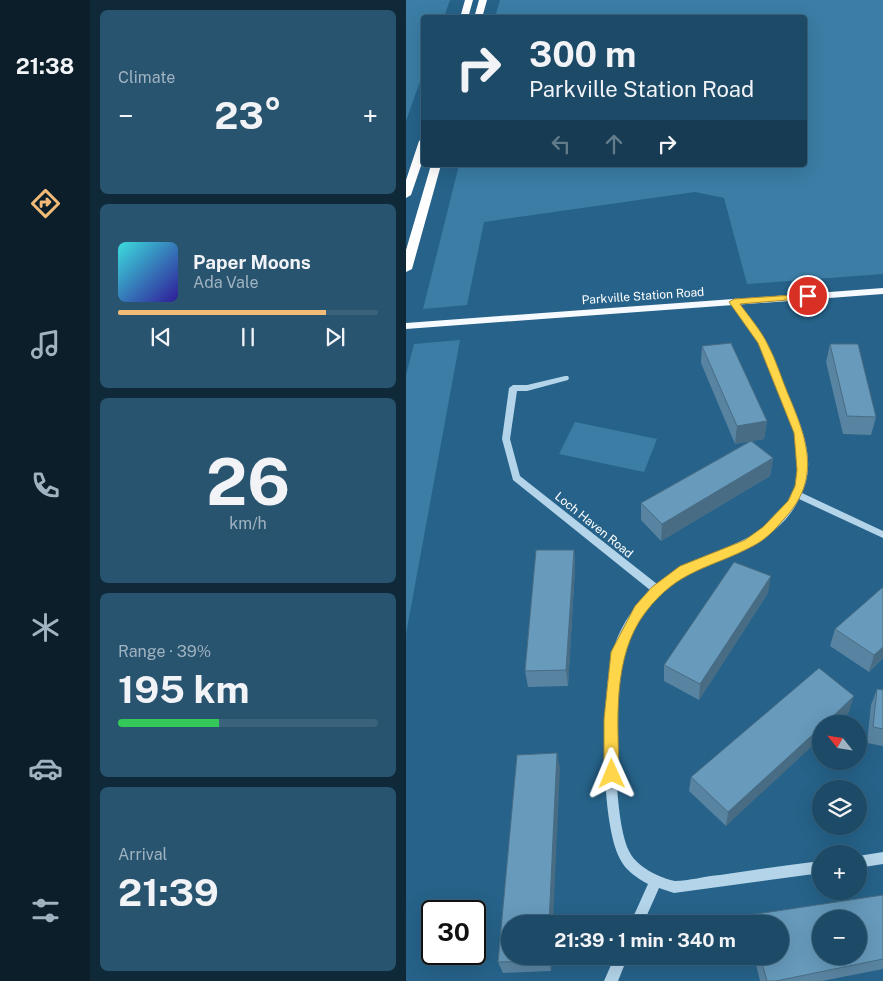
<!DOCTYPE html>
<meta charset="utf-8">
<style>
body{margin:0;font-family:"Public Sans",sans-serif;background:#295470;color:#f1f3f6;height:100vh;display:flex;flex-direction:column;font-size:19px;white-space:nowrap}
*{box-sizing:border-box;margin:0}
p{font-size:16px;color:#a0b3c0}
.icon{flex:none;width:28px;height:28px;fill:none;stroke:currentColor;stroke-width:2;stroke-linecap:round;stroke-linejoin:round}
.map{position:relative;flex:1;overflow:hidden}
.panel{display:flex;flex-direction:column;gap:10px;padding:10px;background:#0f2939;width:316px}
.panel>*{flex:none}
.banner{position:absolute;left:15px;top:15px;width:386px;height:152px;border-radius:5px;box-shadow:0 5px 20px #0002,0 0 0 1px #3a627b;background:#1c4a67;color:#f1f3f6;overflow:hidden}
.needle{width:32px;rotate:300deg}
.controls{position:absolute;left:406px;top:715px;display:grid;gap:10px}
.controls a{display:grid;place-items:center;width:55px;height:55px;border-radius:50%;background:#1c4a67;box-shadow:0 5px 20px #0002,0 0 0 1px #3a627b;font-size:25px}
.speed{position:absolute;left:15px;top:900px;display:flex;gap:10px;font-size:25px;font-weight:700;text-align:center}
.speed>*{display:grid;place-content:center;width:65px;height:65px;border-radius:50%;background:#1c4a67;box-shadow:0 5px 20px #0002,0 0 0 1px #3a627b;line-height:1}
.speed .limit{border:2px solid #111;border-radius:8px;background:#fff;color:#111}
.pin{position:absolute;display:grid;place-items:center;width:42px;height:42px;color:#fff;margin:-21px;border:2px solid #fff;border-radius:50%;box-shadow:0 1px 5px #0007}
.me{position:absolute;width:55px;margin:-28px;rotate:359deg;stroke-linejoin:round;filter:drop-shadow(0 0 4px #0008)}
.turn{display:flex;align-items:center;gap:18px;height:105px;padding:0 25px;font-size:22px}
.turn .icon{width:65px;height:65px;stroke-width:2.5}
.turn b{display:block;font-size:35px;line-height:42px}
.lanes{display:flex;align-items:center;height:48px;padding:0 25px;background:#0003;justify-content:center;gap:25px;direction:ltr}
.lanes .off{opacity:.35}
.big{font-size:38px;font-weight:700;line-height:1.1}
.panel .card{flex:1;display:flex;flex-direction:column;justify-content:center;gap:8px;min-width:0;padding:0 18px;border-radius:8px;background:#295470}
.panel .dial{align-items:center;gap:0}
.dial b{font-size:65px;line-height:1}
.song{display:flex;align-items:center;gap:15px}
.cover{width:60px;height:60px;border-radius:8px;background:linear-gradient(135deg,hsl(180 70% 55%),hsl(250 70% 35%))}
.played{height:5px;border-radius:2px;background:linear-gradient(90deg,#f2bb78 80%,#3a627b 80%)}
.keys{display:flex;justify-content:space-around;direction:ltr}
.heat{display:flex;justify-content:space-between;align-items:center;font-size:28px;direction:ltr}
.charge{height:8px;border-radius:4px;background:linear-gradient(90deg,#34c759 39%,#3a627b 0)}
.trip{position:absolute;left:95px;top:915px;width:288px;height:50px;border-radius:25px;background:#1c4a67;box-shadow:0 5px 20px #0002,0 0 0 1px #3a627b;font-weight:700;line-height:50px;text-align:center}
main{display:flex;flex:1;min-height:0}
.tab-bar{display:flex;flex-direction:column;width:90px;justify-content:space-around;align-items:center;background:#0b1e29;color:#a0b3c0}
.tab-bar .icon{width:35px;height:35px}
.tab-bar .selected{color:#f2bb78}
.tab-bar b{font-size:22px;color:#f1f3f6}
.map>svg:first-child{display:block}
</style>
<main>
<nav class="tab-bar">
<b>21:38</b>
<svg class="icon selected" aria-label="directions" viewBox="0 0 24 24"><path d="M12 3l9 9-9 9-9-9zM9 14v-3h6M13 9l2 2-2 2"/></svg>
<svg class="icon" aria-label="music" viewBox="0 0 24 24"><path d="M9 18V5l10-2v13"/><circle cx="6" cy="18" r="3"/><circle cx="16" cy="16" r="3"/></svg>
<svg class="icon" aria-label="phone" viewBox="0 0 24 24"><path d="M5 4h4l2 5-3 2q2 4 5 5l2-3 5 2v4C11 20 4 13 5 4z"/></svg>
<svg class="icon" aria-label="climate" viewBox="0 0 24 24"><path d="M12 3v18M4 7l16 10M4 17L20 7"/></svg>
<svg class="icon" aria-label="car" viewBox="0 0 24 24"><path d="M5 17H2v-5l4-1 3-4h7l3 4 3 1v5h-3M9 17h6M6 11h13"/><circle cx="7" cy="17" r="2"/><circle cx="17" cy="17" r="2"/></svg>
<svg class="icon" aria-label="filters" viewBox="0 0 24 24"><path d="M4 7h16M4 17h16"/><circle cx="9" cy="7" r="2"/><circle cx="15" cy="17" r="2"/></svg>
</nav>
<section class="panel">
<div class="card"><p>Climate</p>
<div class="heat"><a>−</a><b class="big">23°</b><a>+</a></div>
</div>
<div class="card">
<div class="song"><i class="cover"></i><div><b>Paper Moons</b><p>Ada Vale</p></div></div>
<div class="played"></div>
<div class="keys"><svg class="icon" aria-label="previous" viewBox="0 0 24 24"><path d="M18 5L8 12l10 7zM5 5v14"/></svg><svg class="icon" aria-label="pause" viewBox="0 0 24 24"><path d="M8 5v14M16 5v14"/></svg><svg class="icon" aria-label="next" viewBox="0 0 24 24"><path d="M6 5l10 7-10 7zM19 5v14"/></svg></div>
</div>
<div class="card dial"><b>26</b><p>km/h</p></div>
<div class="card"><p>Range · 39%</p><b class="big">195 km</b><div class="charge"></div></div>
<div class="card"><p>Arrival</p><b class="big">21:39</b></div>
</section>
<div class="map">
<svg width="477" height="981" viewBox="0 0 477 981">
<rect width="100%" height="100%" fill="#266289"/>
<!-- green -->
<path fill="#3b7da5" d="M0 0H44L38 17 18 18 17 73 0 121Z
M94 0H477V274L341 284 318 198 289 192 78 222 61 305 17 309 53 165H399V18L89 17Z
M54 340 0 634V375L8 344Z
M169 422 251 439 238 472 153 454Z"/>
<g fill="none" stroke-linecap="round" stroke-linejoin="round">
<!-- minor -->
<path fill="#b3d4e9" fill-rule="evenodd" d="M328 300 330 301C340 314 351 327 359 341 367 354 372 369 377 383 391 416 413 457 396 493L477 531V538L393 499C366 557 288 555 247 600 236 613 225 628 219 645 207 683 205 815 223 851 228 862 240 870 251 875 256 877 263 880 269 881 282 881 300 876 314 875 348 870 381 865 415 861V873L268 893 253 888 237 924H224L242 884C231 878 220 871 214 859 193 820 195 686 209 644 216 624 229 605 244 590L107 480 96 439 103 388 107 385H121L159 376H162L163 378 162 380 121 391H111L104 439 114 476 251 584C286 558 329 549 364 524 375 516 381 505 387 494 403 459 385 421 372 388 366 373 360 357 353 343 345 328 334 315 325 302Z
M477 852V864L452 868V856Z
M209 956H222L212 981H198Z"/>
<!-- major -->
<path fill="#f6fafe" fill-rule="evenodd" d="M477 288V294L0 329V323Z"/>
<!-- highway -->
<path fill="#fff" fill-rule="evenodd" d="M59 0H67L62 18H54Z
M73 0H81L76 18H68Z
M18 138V157L5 195 0 198V180L13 141Z
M25 165H35L6 269 0 272V250Z"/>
</g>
<!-- wall -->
<path fill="#5984a1" d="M424 344 470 417 465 435 437 434 420 362Z
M296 346 361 421 358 439 346 441 367 458 364 476 255 541 235 520V503L344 441 329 444 295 363Z
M168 550 169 567 162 686 122 687 119 671Z
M477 587V658L463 672 424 646 429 629Z
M362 593 293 700 258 681V665Z
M471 689 477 690V746L461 743 465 705Z
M443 712 430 724H415L320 826 283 791 285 777Z
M154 768 104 956H146L145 971 97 973 92 962Z
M477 895V969L416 981H354L348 956H374Z
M344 915 346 924H341Z"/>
<!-- shaded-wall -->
<path fill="#486c83" d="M361 421 358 439 329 444 331 426Z
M367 458 364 476 255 541 256 524Z
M168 550 169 567 162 686 160 670Z
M365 576 362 593 293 700 294 684Z
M477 647V658L463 672 468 655Z
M448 696 443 712 430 724H419Z
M415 727V738L320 826 322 812Z
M151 753 154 768 147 924H143Z
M142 956H146L145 971 142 961Z"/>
<!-- building -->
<path fill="#679abb" stroke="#486c83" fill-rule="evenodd" d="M325 343 361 421 331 426 296 346Z
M424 344H452L470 417 441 416Z
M345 441 367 458 256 524 235 503Z
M130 550H168L160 670 119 671Z
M328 562 365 576 294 684 258 665Z
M477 587V647L468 655 429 629Z
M413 668 448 696 419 724H415V727L322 812 285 777Z
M471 689 477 690V729L467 727Z
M151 753 143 924H104V956H142V961L92 962 111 755Z
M477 895V959L370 981H361L354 956H374V924H346L344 915ZM415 919H452V956H415Z"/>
<!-- route -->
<path fill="#ffd54a" stroke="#a68a30" d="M402 294H405V298L334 304C343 317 355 330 362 345 370 360 375 377 382 394 401 439 416 479 378 519 369 530 359 540 347 546 304 569 272 569 239 613 206 657 212 721 213 774L211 779 206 781 200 779 198 774V719L205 652 229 606 246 587 274 566 339 540 357 527 382 501 389 486 391 470 388 433 352 343 323 302 328 299Z"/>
<g text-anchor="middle" stroke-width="4.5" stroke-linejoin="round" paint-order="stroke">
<!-- street labels -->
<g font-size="12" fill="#fff" stroke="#266289">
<text transform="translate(237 296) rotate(-4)" y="4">Parkville Station Road</text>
<text transform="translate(188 525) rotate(39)" y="4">Loch Haven Road</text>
</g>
</g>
</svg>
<div class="controls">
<a><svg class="needle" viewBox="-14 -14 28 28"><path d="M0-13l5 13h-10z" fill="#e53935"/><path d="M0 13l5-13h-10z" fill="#a0b3c0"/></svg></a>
<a><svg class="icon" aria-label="layers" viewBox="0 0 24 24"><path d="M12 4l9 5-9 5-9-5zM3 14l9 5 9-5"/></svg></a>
<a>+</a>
<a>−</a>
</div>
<div class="speed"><div class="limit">30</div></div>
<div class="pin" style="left:402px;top:296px;background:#d93025"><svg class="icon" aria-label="arrive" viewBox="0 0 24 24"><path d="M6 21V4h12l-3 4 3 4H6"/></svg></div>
<svg class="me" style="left:206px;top:774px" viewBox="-20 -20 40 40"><path d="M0-17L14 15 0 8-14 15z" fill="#ffd54a" stroke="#fff" stroke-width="4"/></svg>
<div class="trip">21:39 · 1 min · 340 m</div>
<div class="banner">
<div class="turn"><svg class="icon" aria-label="right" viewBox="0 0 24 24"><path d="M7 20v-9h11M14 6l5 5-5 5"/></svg><div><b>300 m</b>Parkville Station Road</div></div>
<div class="lanes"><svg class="icon off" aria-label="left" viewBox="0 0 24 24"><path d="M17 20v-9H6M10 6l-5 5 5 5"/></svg><svg class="icon off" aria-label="ahead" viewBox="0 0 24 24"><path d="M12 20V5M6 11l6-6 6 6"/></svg><svg class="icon" aria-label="right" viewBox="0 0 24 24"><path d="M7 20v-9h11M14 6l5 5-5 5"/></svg></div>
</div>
</div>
</main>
